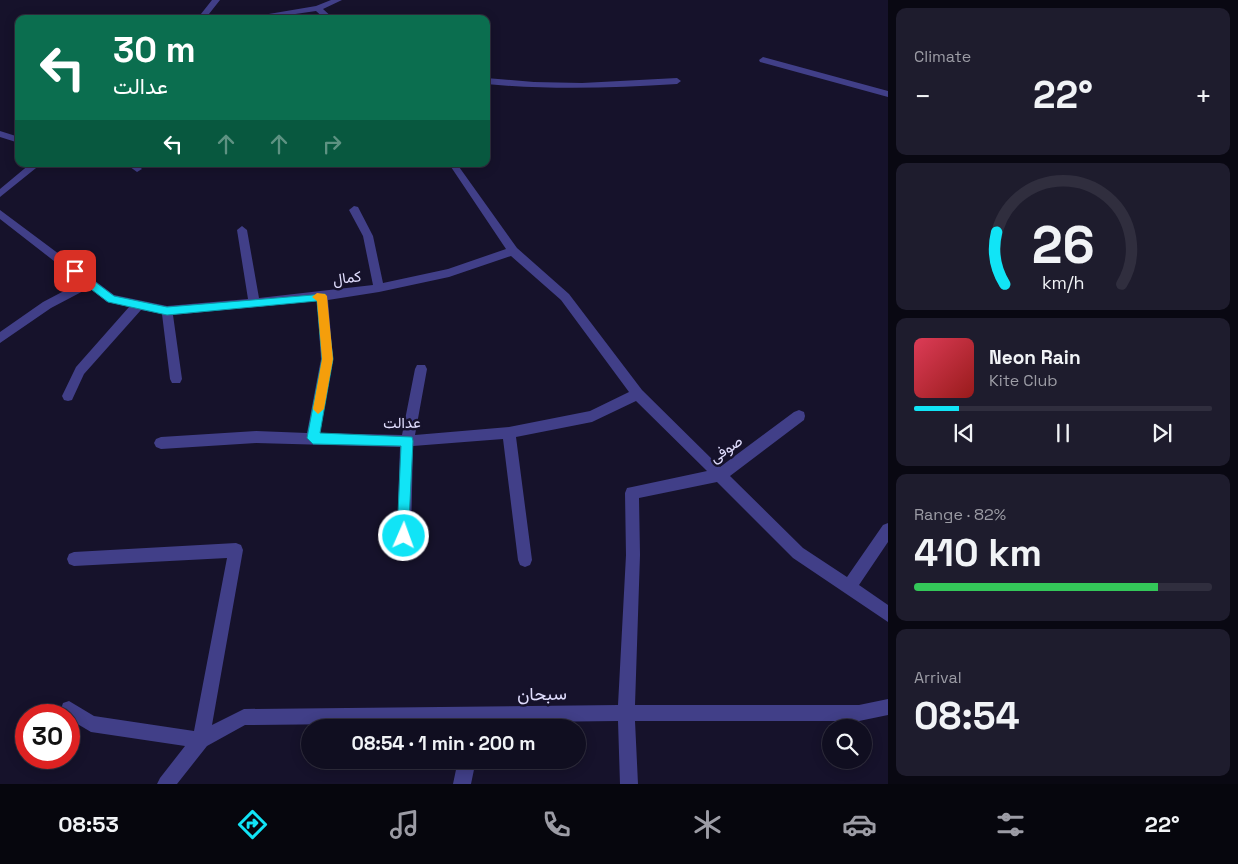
<!DOCTYPE html>
<meta charset="utf-8">
<style>
body{margin:0;font-family:"Space Grotesk",Vazirmatn,sans-serif;background:#1e1c2d;color:#f1f3f6;height:100vh;display:flex;flex-direction:column;font-size:19px;white-space:nowrap}
*{box-sizing:border-box;margin:0}
p{font-size:16px;color:#9c9ca5}
.icon{flex:none;width:28px;height:28px;fill:none;stroke:currentColor;stroke-width:2;stroke-linecap:round;stroke-linejoin:round}
.map{position:relative;flex:1;overflow:hidden}
.details{display:flex;flex-direction:column;gap:8px;padding:8px;background:#090812;width:350px}
.details>*{flex:none}
.hud{position:absolute;left:15px;top:15px;width:475px;height:152px;border-radius:10px;box-shadow:0 2px 12px #0003,0 0 0 1px #302e3e;background:#0b6e4f;color:#fff;overflow:hidden}
.tools{position:absolute;left:822px;top:719px;display:grid;gap:10px}
.tools a{display:grid;place-items:center;width:50px;height:50px;border-radius:50%;background:#100e20;box-shadow:0 2px 12px #0003,0 0 0 1px #302e3e;font-size:25px}
.speed{position:absolute;left:15px;top:704px;display:flex;gap:10px;font-size:25px;font-weight:700;text-align:center}
.speed>*{display:grid;place-content:center;width:65px;height:65px;border-radius:50%;background:#100e20;box-shadow:0 2px 12px #0003,0 0 0 1px #302e3e;line-height:1}
.speed .limit{border:8px solid #d22;background:#fff;color:#111}
.pin{position:absolute;display:grid;place-items:center;width:42px;height:42px;color:#fff;margin:-21px;border-radius:10px;box-shadow:0 2px 8px #0006}
.me{position:absolute;width:55px;margin:-28px;rotate:2deg;stroke-linejoin:round;filter:drop-shadow(0 0 4px #0008)}
.turn{display:flex;align-items:center;gap:18px;height:105px;padding:0 15px;font-size:22px}
.turn .icon{width:65px;height:65px;stroke-width:2.5}
.turn b{display:block;font-size:35px;line-height:42px}
.lanes{display:flex;align-items:center;height:48px;padding:0 15px;background:#0003;justify-content:center;gap:25px;direction:ltr}
.lanes .off{opacity:.35}
.big{font-size:38px;font-weight:600;line-height:1.1}
.details .card{flex:1;display:flex;flex-direction:column;justify-content:center;gap:8px;min-width:0;padding:0 18px;border-radius:10px;background:#1e1c2d}
.details .dial{align-items:center;gap:0}
.dial svg{height:130px;overflow:visible;fill:none;stroke:#302e3e;stroke-width:7;stroke-linecap:round;text-anchor:middle}
.dial text{fill:#f1f3f6;stroke:none}
.song{display:flex;align-items:center;gap:15px}
.cover{width:60px;height:60px;border-radius:8px;background:linear-gradient(135deg,hsl(350 70% 55%),hsl(0 70% 35%))}
.played{height:5px;border-radius:2px;background:linear-gradient(90deg,#11e4f6 15%,#302e3e 15%)}
.keys{display:flex;justify-content:space-around;direction:ltr}
.heat{display:flex;justify-content:space-between;align-items:center;font-size:28px;direction:ltr}
.charge{height:8px;border-radius:4px;background:linear-gradient(90deg,#34c759 82%,#302e3e 0)}
.trip{position:absolute;left:301px;top:719px;width:285px;height:50px;border-radius:25px;background:#100e20;box-shadow:0 2px 12px #0003,0 0 0 1px #302e3e;font-weight:600;line-height:50px;text-align:center}
.tabs{display:flex;height:80px;justify-content:space-around;align-items:center;background:#06060d;color:#9c9ca5}
.tabs .icon{width:35px;height:35px}
.tabs .current{color:#11e4f6}
.tabs b{font-size:22px;color:#f1f3f6}
main{display:flex;flex:1;min-height:0}
.map>svg:first-child{display:block}
</style>
<main>
<div class="map">
<svg width="888" height="784" viewBox="0 0 888 784">
<rect width="100%" height="100%" fill="#16122b"/>
<g fill="none" stroke-linecap="round" stroke-linejoin="round">
<!-- minor -->
<path fill="#413f88" fill-rule="evenodd" d="M212 0H220L205 19H197Z
M331 0H342L323 9 334 19H325L316 11 261 19H239L316 6Z
M763 57 888 91V97L760 62 759 60Z
M486 78 534 82 582 83 677 78 681 81 677 84C613 88 550 90 486 84Z
M0 131 19 137V143L0 137Z
M30 164H41L0 197V189Z
M126 164H137L142 169 137 172Z
M449 164H457L517 248 569 294 642 390 720 467 794 412 799 410 804 412 805 416 804 420 730 476 803 548 847 577 883 525 888 523V542L859 585 888 605V622L793 558 717 482 639 498 640 555 635 705H859L888 699V715L859 721H635L638 784H620L618 721 245 725 207 746 177 784H157L160 778 185 746 91 732 69 719V715H63L61 709 63 703 69 701 94 716 194 731 227 558 74 566 69 564 67 559 69 554 74 552 236 543 241 545 243 550 212 725 244 709 618 705 626 555 625 493 627 488 632 487 707 471 636 401 592 422 516 437 532 560 530 565 525 567 520 565 518 560 503 439 413 446 411 536 409 541 404 543 399 541 397 536 400 447 256 443 161 449 156 447 154 443 156 439 161 437 256 431 307 433 321 359 317 301 173 315 182 379 180 383H172L170 379 162 314 141 310 84 374 72 400 68 401 64 400 62 396 76 367 129 307 107 302 89 288 51 308 0 343V332L43 302 81 282 0 219V210L114 295 167 306 248 299 237 230 242 226 247 230 259 298 373 285 363 236 349 210 354 206 358 207 373 236 383 283 448 269 506 249ZM511 256 561 300 629 392 590 411 509 427 415 435 427 369 425 365H417L415 369 402 435 320 433 333 359 328 300 379 292 449 277Z
M458 760H476L471 784H453Z"/>
</g>
<!-- route -->
<path fill="#11e4f6" stroke="#0b94a0" d="M75 267 114 296 167 307 325 294 333 359 320 433 412 437 413 441 408 541 404 542 399 541 397 536 401 446 313 444 307 438 322 359 317 301 167 315 108 302 71 274 70 271Z"/>
<!-- slow -->
<path fill="#f59e0b" d="M317 293 325 294 327 296 333 359 324 409 318 414 313 409 322 359 317 301 312 297Z"/>
<g text-anchor="middle" stroke-width="5" stroke-linejoin="round" paint-order="stroke">
<!-- street labels -->
<g font-size="15" fill="#e1defe" stroke="#16122b">
<text transform="translate(347 278) rotate(-8)" y="5">کمال</text>
<text transform="translate(402 423) rotate(-1)" y="5">عدالت</text>
<text transform="translate(726 449) rotate(-34)" y="5">صوفی</text>
</g>
<!-- near-street labels -->
<g font-size="18" fill="#e1defe" stroke="#16122b">
<text transform="translate(542 694) rotate(-1)" y="6">سبحان</text>
</g>
</g>
</svg>
<div class="tools">
<a><svg class="icon" aria-label="search" viewBox="0 0 24 24"><circle cx="10" cy="10" r="6"/><path d="M15 15l6 6"/></svg></a>
</div>
<div class="speed"><div class="limit">30</div></div>
<div class="pin" style="left:75px;top:271px;background:#d93025"><svg class="icon" aria-label="arrive" viewBox="0 0 24 24"><path d="M6 21V4h12l-3 4 3 4H6"/></svg></div>
<svg class="me" style="left:404px;top:536px" viewBox="-20 -20 40 40"><circle r="17" fill="#11e4f6" stroke="#fff" stroke-width="3"/><path d="M0-11L8 9 0 5-8 9z" fill="#fff"/></svg>
<div class="trip">08:54 · 1 min · 200 m</div>
<div class="hud">
<div class="turn"><svg class="icon" aria-label="left" viewBox="0 0 24 24"><path d="M17 20v-9H6M10 6l-5 5 5 5"/></svg><div><b>30 m</b>عدالت</div></div>
<div class="lanes"><svg class="icon" aria-label="left" viewBox="0 0 24 24"><path d="M17 20v-9H6M10 6l-5 5 5 5"/></svg><svg class="icon off" aria-label="ahead" viewBox="0 0 24 24"><path d="M12 20V5M6 11l6-6 6 6"/></svg><svg class="icon off" aria-label="ahead" viewBox="0 0 24 24"><path d="M12 20V5M6 11l6-6 6 6"/></svg><svg class="icon off" aria-label="right" viewBox="0 0 24 24"><path d="M7 20v-9h11M14 6l5 5-5 5"/></svg></div>
</div>
</div>
<section class="details">
<div class="card"><p>Climate</p>
<div class="heat"><a>−</a><b class="big">22°</b><a>+</a></div>
</div>
<div class="card dial"><svg viewBox="0 0 100 80">
<path d="M14 69A42 42 0 1 1 86 69"/>
<path d="M14 69A42 42 0 0 1 9 37" stroke="#11e4f6"/>
<text x="50" y="56" font-size="32" font-weight="700">26</text>
<text x="50" y="72" font-size="11">km/h</text>
</svg></div>
<div class="card">
<div class="song"><i class="cover"></i><div><b>Neon Rain</b><p>Kite Club</p></div></div>
<div class="played"></div>
<div class="keys"><svg class="icon" aria-label="previous" viewBox="0 0 24 24"><path d="M18 5L8 12l10 7zM5 5v14"/></svg><svg class="icon" aria-label="pause" viewBox="0 0 24 24"><path d="M8 5v14M16 5v14"/></svg><svg class="icon" aria-label="next" viewBox="0 0 24 24"><path d="M6 5l10 7-10 7zM19 5v14"/></svg></div>
</div>
<div class="card"><p>Range · 82%</p><b class="big">410 km</b><div class="charge"></div></div>
<div class="card"><p>Arrival</p><b class="big">08:54</b></div>
</section>
</main>
<nav class="tabs">
<b>08:53</b>
<svg class="icon current" aria-label="directions" viewBox="0 0 24 24"><path d="M12 3l9 9-9 9-9-9zM9 14v-3h6M13 9l2 2-2 2"/></svg>
<svg class="icon" aria-label="music" viewBox="0 0 24 24"><path d="M9 18V5l10-2v13"/><circle cx="6" cy="18" r="3"/><circle cx="16" cy="16" r="3"/></svg>
<svg class="icon" aria-label="phone" viewBox="0 0 24 24"><path d="M5 4h4l2 5-3 2q2 4 5 5l2-3 5 2v4C11 20 4 13 5 4z"/></svg>
<svg class="icon" aria-label="climate" viewBox="0 0 24 24"><path d="M12 3v18M4 7l16 10M4 17L20 7"/></svg>
<svg class="icon" aria-label="car" viewBox="0 0 24 24"><path d="M5 17H2v-5l4-1 3-4h7l3 4 3 1v5h-3M9 17h6M6 11h13"/><circle cx="7" cy="17" r="2"/><circle cx="17" cy="17" r="2"/></svg>
<svg class="icon" aria-label="filters" viewBox="0 0 24 24"><path d="M4 7h16M4 17h16"/><circle cx="9" cy="7" r="2"/><circle cx="15" cy="17" r="2"/></svg>
<b>22°</b>
</nav>
